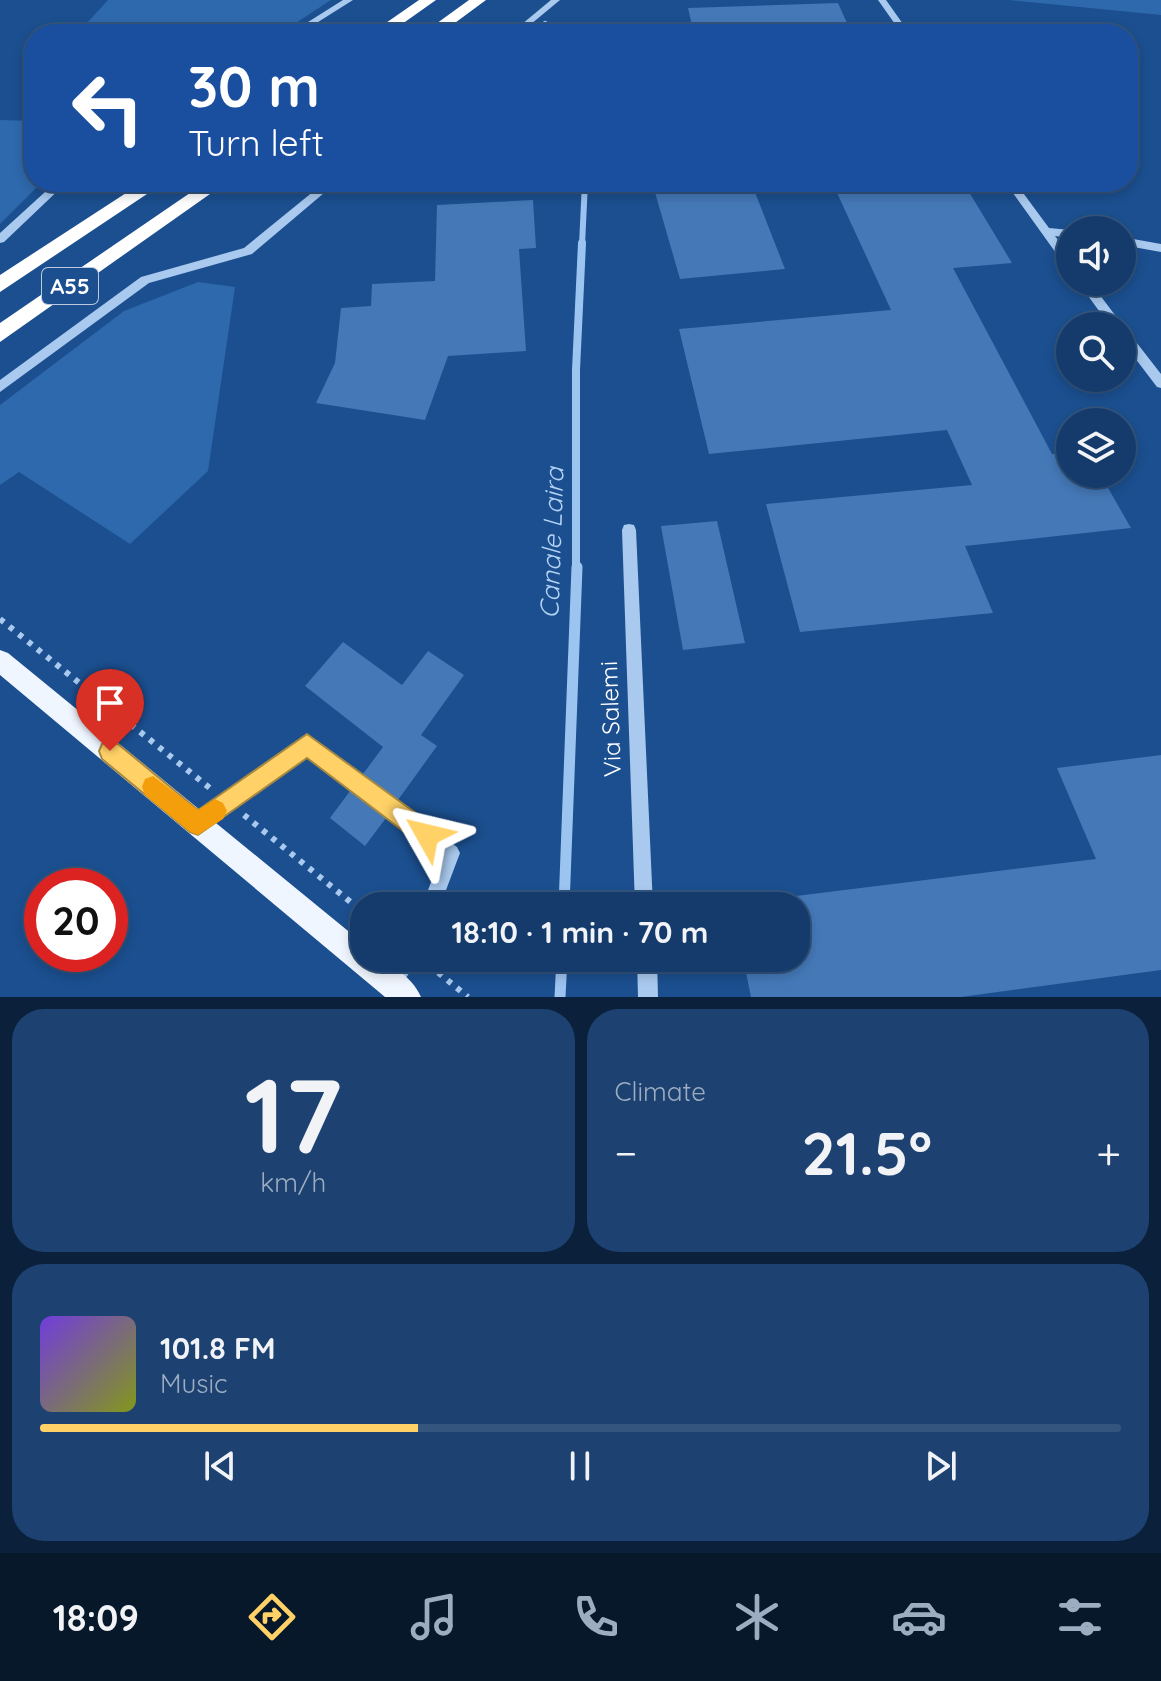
<!DOCTYPE html>
<meta charset="utf-8">
<style>
body{margin:0;font-family:Quicksand,sans-serif;background:#1d4271;color:#f1f3f6;height:100vh;display:flex;flex-direction:column;font-size:30px;white-space:nowrap}
*{box-sizing:border-box;margin:0}
p{font-size:26px;color:#9dadc1}
.icon{flex:none;width:44px;height:44px;fill:none;stroke:currentColor;stroke-width:2;stroke-linecap:round;stroke-linejoin:round}
.map{position:relative;height:997px;overflow:hidden}
.drawer{display:flex;flex-direction:column;gap:12px;padding:12px;background:#0b203b;flex:1}
.drawer>*{flex:none}
.guide{position:absolute;left:24px;top:24px;width:1114px;height:168px;border-radius:32px;box-shadow:0 4px 12px #0003,0 0 0 2px #33557e;background:#1a4fa0;color:#fff;overflow:hidden}
.fabs{position:absolute;left:1056px;top:216px;display:grid;gap:16px}
.fabs a{display:grid;place-items:center;width:80px;height:80px;border-radius:50%;background:#143b6b;box-shadow:0 4px 12px #0003,0 0 0 2px #33557e;font-size:40px}
.speed{position:absolute;left:24px;top:868px;display:flex;gap:16px;font-size:40px;font-weight:700;text-align:center}
.speed>*{display:grid;place-content:center;width:104px;height:104px;border-radius:50%;background:#143b6b;box-shadow:0 4px 12px #0003,0 0 0 2px #33557e;line-height:1}
.speed .limit{border:12px solid #d22;background:#fff;color:#111}
.pin{position:absolute;display:grid;place-items:center;width:68px;height:68px;color:#fff;margin:-82px -34px;border-radius:50% 50% 50% 0;rotate:-45deg;box-shadow:0 0 8px #0007}
.pin .icon{rotate:45deg}
.me{position:absolute;width:88px;margin:-44px;rotate:307deg;stroke-linejoin:round;filter:drop-shadow(0 0 6px #0008)}
.turn{display:flex;align-items:center;gap:28px;height:168px;padding:0 32px;font-size:36px}
.turn .icon{width:104px;height:104px;stroke-width:2.5}
.turn b{display:block;font-size:56px;line-height:68px}
.big{font-size:60px;font-weight:700;line-height:1.1}
.drawer .tile{flex:1;display:flex;flex-direction:column;justify-content:center;gap:12px;min-width:0;padding:0 28px;border-radius:32px;background:#1d4271}
.drawer .dial{align-items:center;gap:0}
.dial b{font-size:104px;line-height:1}
.song{display:flex;align-items:center;gap:24px}
.cover{width:96px;height:96px;border-radius:12px;background:linear-gradient(135deg,hsl(260 70% 55%),hsl(70 70% 35%))}
.played{height:8px;border-radius:4px;background:linear-gradient(90deg,#ffd166 35%,#33557e 35%)}
.keys{display:flex;justify-content:space-around;direction:ltr}
.heat{display:flex;justify-content:space-between;align-items:center;font-size:44px;direction:ltr}
.drawer .tiles{flex:1;display:grid;gap:12px;grid-template-columns:1fr 1fr}
.tile:last-child{grid-column:span 2}
.trip{position:absolute;left:350px;top:892px;width:460px;height:80px;border-radius:32px;background:#143b6b;box-shadow:0 4px 12px #0003,0 0 0 2px #33557e;font-weight:700;line-height:80px;text-align:center}
.dock{display:flex;height:128px;justify-content:space-around;align-items:center;background:#08182b;color:#9dadc1}
.dock .icon{width:56px;height:56px}
.dock .selected{color:#ffd166}
.dock b{font-size:36px;color:#f1f3f6}
.map>svg:first-child{display:block}
</style>
<div class="map">
<svg width="1161" height="997" viewBox="0 0 1161 997">
<rect width="100%" height="100%" fill="#1b4f8f"/>
<!-- green -->
<path fill="#2e69ad" d="M108 0H331L279 34H77Z
M1009 0H1161V15Z
M0 120 34 121V182H42L0 224Z
M198 282 235 287 208 471 130 544 19 472 0 485V405L124 311Z"/>
<g fill="none" stroke-linecap="round" stroke-linejoin="round">
<!-- stream-far2 -->
<path stroke="#9cc4f0" stroke-width="6" d="M545 24 552 34
M582 245 585 182"/>
<!-- stream-far1 -->
<path stroke="#9cc4f0" stroke-width="8" d="M576 569V370L582 243"/>
<!-- stream -->
<path stroke="#9cc4f0" stroke-width="11" d="M564 906 577 567
M560 997 562 958"/>
</g>
<!-- building -->
<path fill="#4478b7" d="M838 3 852 34H694L688 8Z
M652 182H751L785 269 680 279Z
M832 182H963L1012 263 953 268 1052 454 1070 453V474H1100L1131 528 965 546 993 613 800 632 766 504 972 485 947 430 709 454 679 329 891 310Z
M533 200 536 248 519 249 526 351 448 356 425 420 316 403 335 363 341 308 371 306 372 284 435 281 437 205Z
M717 521 745 643 683 650 661 526Z
M343 642 402 685 428 651 464 675 421 735 437 746 398 800 363 774 383 747 305 686Z
M1161 755V970L961 997H751L743 958H796V896L1096 859 1057 768Z
M350 791 386 818 365 846 330 818Z"/>
<g fill="none" stroke-linecap="round" stroke-linejoin="round">
<!-- path -->
<path stroke="#a9c9ee" stroke-width="6" stroke-dasharray="5 7" stroke-linecap="butt" d="M0 619 211 789
M244 815 364 913
M429 965 468 997"/>
<!-- minor -->
<path fill="#a9c9ee" fill-rule="evenodd" d="M343 0H353L299 34H289Z
M551 0H560L519 34H510Z
M878 0H886L910 34H902Z
M56 182H67L4 242 0 243V233Z
M325 182H337L252 254 149 283 0 392V380L141 277 244 248Z
M1005 182H1015L1049 228 1070 230V238L1055 236 1070 256V268L1066 267Z
M1122 237 1161 244V252L1122 245Z
M1078 282H1090L1121 323 1123 326 1122 328 1126 329 1161 374V388L1157 387 1122 341V326H1110Z
M629 524 634 525 636 530 653 906H635L622 530 624 525Z
M307 737 457 847 460 853 440 906H422L441 856 307 755 204 830 198 833 192 830 189 824 192 818Z
M397 958H419L398 990 391 993 384 990 381 983Z
M637 958H657L658 997H638Z"/>
<!-- major -->
<path fill="#f0f6ff" fill-rule="evenodd" d="M0 650 8 653 364 944V958C386 958 412 976 421 997H385L0 675Z"/>
<!-- highway -->
<path fill="#fff" fill-rule="evenodd" d="M419 0H436L388 34H370Z
M469 0H486L440 34H422Z
M143 182H165L0 292V275Z
M206 182H227L0 342V323Z"/>
</g>
<!-- route -->
<path fill="#ffd166" stroke="#a68842" stroke-width="2" d="M307 734 435 827 439 835 435 843 427 846 419 843 307 758 198 835 190 832 102 759 99 751 102 744 110 740 118 744 198 810Z"/>
<!-- slow -->
<path fill="#f59e0b" d="M153 776 198 810 215 799 223 803 227 811 223 819 198 835 190 832 145 795 142 787 145 779Z"/>
<g text-anchor="middle" stroke-width="8" stroke-linejoin="round" paint-order="stroke">
<!-- shield labels -->
<rect fill="#1b4f8f" stroke="#bbcadd" stroke-width="2" x="42" y="268" width="56" height="36" rx="6"/>
<g font-size="22" font-weight="bold" fill="#fff">
<text x="70" y="294">A55</text>
</g>
<!-- street labels -->
<g font-size="24" fill="#fff" stroke="#1b4f8f">
<text transform="translate(611 719) rotate(-92)" y="8">Via Salemi</text>
</g>
<!-- water labels -->
<g font-size="26" font-style="italic" fill="#b5d3f5" stroke="#1b4f8f">
<text transform="translate(552 543) rotate(-88)" y="9">Canale Laira</text>
</g>
</g>
</svg>
<div class="fabs">
<a><svg class="icon" aria-label="sound" viewBox="0 0 24 24"><path d="M4 9h4l5-4v14l-5-4H4zM17 9q2 3 0 6"/></svg></a>
<a><svg class="icon" aria-label="search" viewBox="0 0 24 24"><circle cx="10" cy="10" r="6"/><path d="M15 15l6 6"/></svg></a>
<a><svg class="icon" aria-label="layers" viewBox="0 0 24 24"><path d="M12 4l9 5-9 5-9-5zM3 14l9 5 9-5"/></svg></a>
</div>
<div class="speed"><div class="limit">20</div></div>
<div class="pin" style="left:110px;top:751px;background:#d93025"><svg class="icon" aria-label="arrive" viewBox="0 0 24 24"><path d="M6 21V4h12l-3 4 3 4H6"/></svg></div>
<svg class="me" style="left:427px;top:835px" viewBox="-20 -20 40 40"><path d="M0-17L14 15 0 8-14 15z" fill="#ffd166" stroke="#fff" stroke-width="4"/></svg>
<div class="trip">18:10 · 1 min · 70 m</div>
<div class="guide">
<div class="turn"><svg class="icon" aria-label="left" viewBox="0 0 24 24"><path d="M17 20v-9H6M10 6l-5 5 5 5"/></svg><div><b>30 m</b>Turn left</div></div>
</div>
</div>
<section class="drawer">
<div class="tiles">
<div class="tile dial"><b>17</b><p>km/h</p></div>
<div class="tile"><p>Climate</p>
<div class="heat"><a>−</a><b class="big">21.5°</b><a>+</a></div>
</div>
<div class="tile">
<div class="song"><i class="cover"></i><div><b>101.8 FM</b><p>Music</p></div></div>
<div class="played"></div>
<div class="keys"><svg class="icon" aria-label="previous" viewBox="0 0 24 24"><path d="M18 5L8 12l10 7zM5 5v14"/></svg><svg class="icon" aria-label="pause" viewBox="0 0 24 24"><path d="M8 5v14M16 5v14"/></svg><svg class="icon" aria-label="next" viewBox="0 0 24 24"><path d="M6 5l10 7-10 7zM19 5v14"/></svg></div>
</div>
</div>
</section>
<nav class="dock">
<b>18:09</b>
<svg class="icon selected" aria-label="directions" viewBox="0 0 24 24"><path d="M12 3l9 9-9 9-9-9zM9 14v-3h6M13 9l2 2-2 2"/></svg>
<svg class="icon" aria-label="music" viewBox="0 0 24 24"><path d="M9 18V5l10-2v13"/><circle cx="6" cy="18" r="3"/><circle cx="16" cy="16" r="3"/></svg>
<svg class="icon" aria-label="phone" viewBox="0 0 24 24"><path d="M5 4h4l2 5-3 2q2 4 5 5l2-3 5 2v4C11 20 4 13 5 4z"/></svg>
<svg class="icon" aria-label="climate" viewBox="0 0 24 24"><path d="M12 3v18M4 7l16 10M4 17L20 7"/></svg>
<svg class="icon" aria-label="car" viewBox="0 0 24 24"><path d="M5 17H2v-5l4-1 3-4h7l3 4 3 1v5h-3M9 17h6M6 11h13"/><circle cx="7" cy="17" r="2"/><circle cx="17" cy="17" r="2"/></svg>
<svg class="icon" aria-label="filters" viewBox="0 0 24 24"><path d="M4 7h16M4 17h16"/><circle cx="9" cy="7" r="2"/><circle cx="15" cy="17" r="2"/></svg>
</nav>
